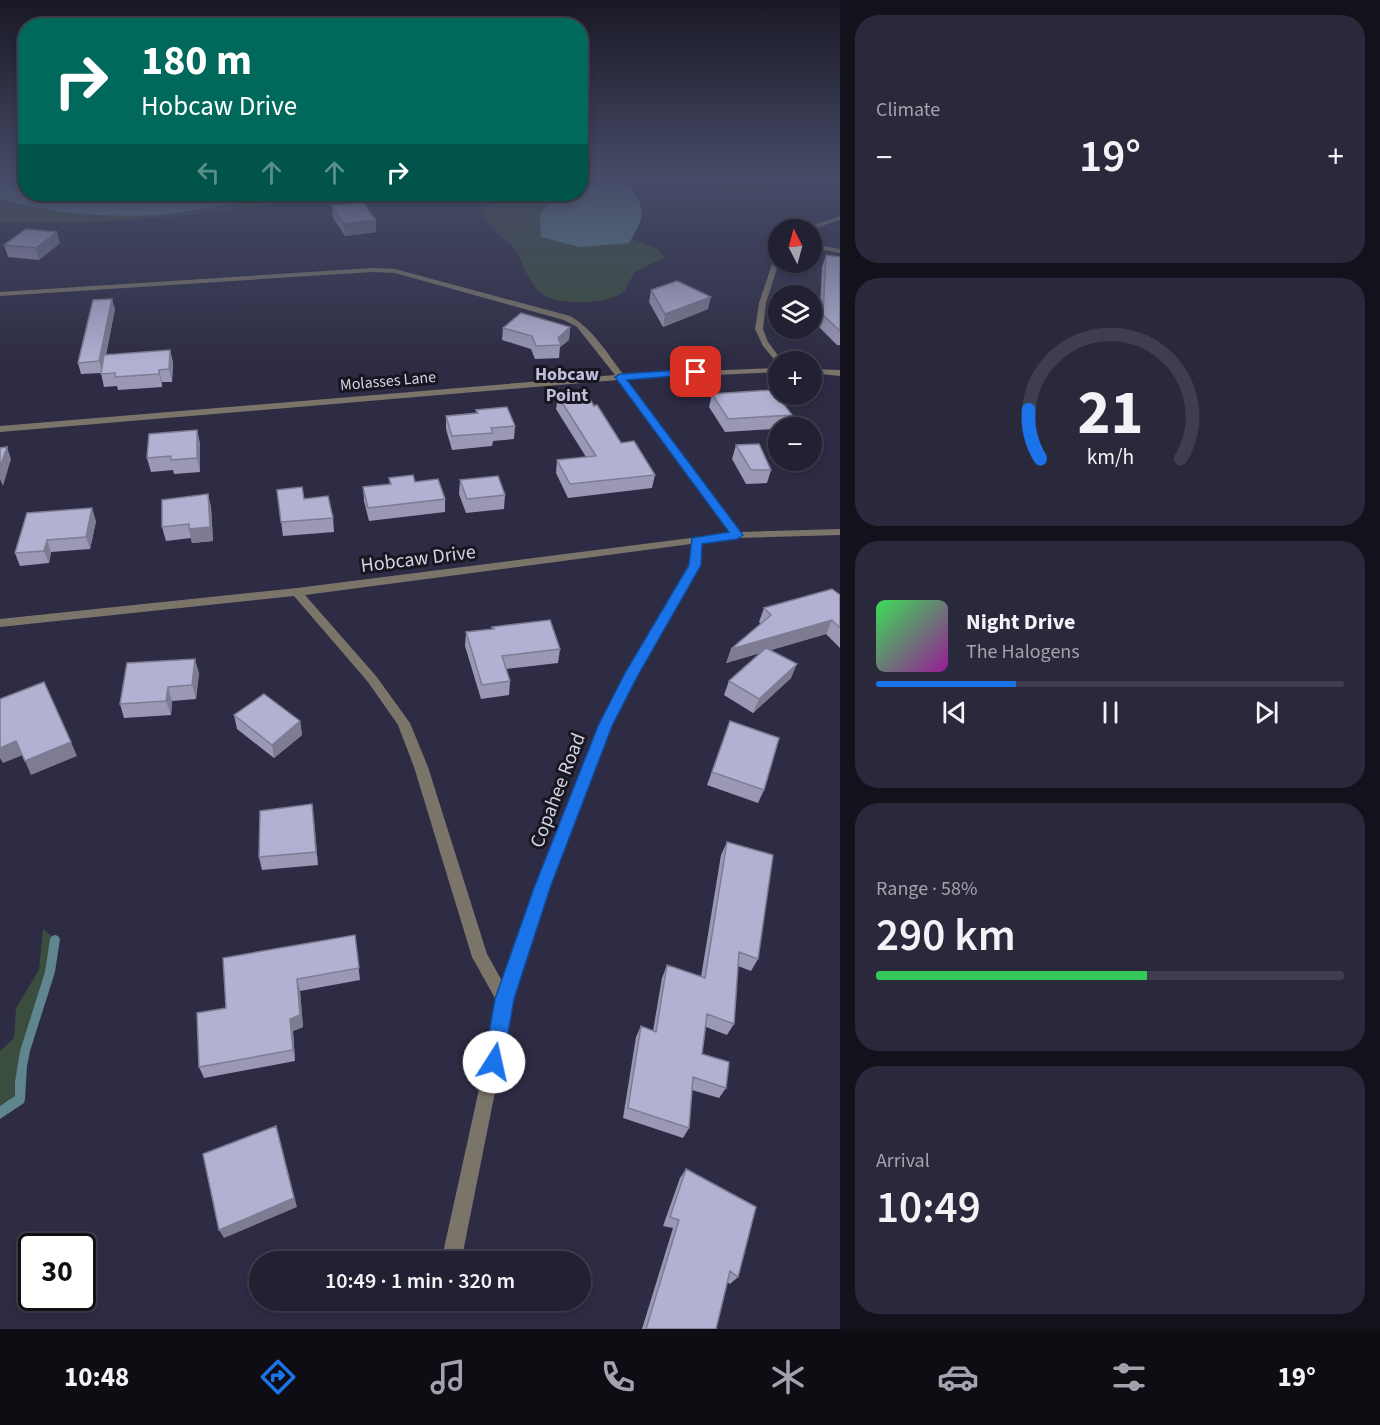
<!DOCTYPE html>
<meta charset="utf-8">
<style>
body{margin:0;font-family:"Source Sans 3",sans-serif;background:#2a293b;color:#f1f3f6;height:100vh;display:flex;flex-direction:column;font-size:22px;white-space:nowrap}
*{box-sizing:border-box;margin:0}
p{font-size:20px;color:#a2a3ac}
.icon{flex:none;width:33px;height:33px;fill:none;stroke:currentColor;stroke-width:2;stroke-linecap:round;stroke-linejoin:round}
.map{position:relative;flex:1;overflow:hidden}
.sheet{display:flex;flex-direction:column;gap:15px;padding:15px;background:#13121c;width:540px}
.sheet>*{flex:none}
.hud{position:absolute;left:18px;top:18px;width:570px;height:183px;border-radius:24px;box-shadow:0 3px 9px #0003,0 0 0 2px #3f3e4e;background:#00695c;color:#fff;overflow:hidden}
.needle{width:39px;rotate:354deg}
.tools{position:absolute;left:768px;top:219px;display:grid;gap:12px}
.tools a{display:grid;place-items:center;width:54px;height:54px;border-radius:50%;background:#222133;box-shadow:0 3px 9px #0003,0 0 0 2px #3f3e4e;font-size:30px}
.speed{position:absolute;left:18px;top:1233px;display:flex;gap:12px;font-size:30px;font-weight:700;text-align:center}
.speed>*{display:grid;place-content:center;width:78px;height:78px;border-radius:50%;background:#222133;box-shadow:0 3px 9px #0003,0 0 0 2px #3f3e4e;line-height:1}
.speed .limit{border:3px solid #111;border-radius:9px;background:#fff;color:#111}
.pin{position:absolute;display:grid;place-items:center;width:51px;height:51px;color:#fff;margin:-26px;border-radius:12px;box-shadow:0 3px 9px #0006}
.me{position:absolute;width:66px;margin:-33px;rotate:10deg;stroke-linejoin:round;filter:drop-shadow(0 0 4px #0008)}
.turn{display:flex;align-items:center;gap:21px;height:126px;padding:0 24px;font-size:27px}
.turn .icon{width:78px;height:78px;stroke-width:2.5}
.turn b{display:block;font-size:42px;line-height:51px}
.lanes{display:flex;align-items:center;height:57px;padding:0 24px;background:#0003;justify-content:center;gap:30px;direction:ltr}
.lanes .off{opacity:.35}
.big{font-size:45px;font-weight:600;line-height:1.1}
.sheet .card{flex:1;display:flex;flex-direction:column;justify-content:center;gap:9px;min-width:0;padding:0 21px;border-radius:24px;background:#2a293b}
.sheet .dial{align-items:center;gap:0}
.dial svg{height:156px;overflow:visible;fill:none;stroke:#3f3e4e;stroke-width:7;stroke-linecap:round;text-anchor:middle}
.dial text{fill:#f1f3f6;stroke:none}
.song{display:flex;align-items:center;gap:18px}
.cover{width:72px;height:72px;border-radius:9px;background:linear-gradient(135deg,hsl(130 70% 55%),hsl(300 70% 35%))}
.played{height:6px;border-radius:3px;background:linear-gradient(90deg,#1a73e8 30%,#3f3e4e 30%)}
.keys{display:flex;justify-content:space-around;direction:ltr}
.heat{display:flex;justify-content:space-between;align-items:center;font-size:33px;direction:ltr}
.charge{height:9px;border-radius:4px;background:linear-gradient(90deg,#34c759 58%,#3f3e4e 0)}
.trip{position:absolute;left:249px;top:1251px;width:342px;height:60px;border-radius:30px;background:#222133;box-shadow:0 3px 9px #0003,0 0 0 2px #3f3e4e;font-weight:600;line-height:60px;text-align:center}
.menu{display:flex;height:96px;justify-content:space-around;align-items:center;background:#0e0d14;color:#a2a3ac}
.menu .icon{width:42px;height:42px}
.menu .on{color:#1a73e8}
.menu b{font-size:27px;color:#f1f3f6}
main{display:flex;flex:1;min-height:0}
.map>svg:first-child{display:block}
</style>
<main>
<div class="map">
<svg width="840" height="1329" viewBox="0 0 840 1329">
<rect width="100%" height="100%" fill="#2e2c44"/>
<!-- green -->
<path fill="#3b4d3e" d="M699 178H776L768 186 743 188Z
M286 194H324C218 217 108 224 0 223V199C49 213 104 218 155 215 198 212 243 201 286 194Z
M500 194H555L540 215 629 243 632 239 659 250 664 258 634 272C631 278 628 288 623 292 610 304 563 305 547 297 531 290 525 266 516 252 504 234 492 235 482 210Z
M43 929 55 939C53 952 53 965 49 977 36 1022 18 1050 20 1099L0 1113V1051L14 1038 16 1008 39 970Z"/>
<!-- water -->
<path fill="#5f858f" d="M0 178H25L26 194H286C243 201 198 212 155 215 104 218 49 213 0 199Z
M581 178H625V182C647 207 646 215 629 243L580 247 541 237 540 215 555 194H580Z"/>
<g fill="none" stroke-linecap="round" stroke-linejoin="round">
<!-- stream -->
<path fill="#5f858f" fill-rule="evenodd" d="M55 935 58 936 60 939 55 972 30 1051 27 1066 25 1099 24 1103 0 1119V1106L15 1096V1082L20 1051 45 972 50 939 52 936Z"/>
<!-- street -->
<path fill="#7b7569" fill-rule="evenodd" d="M840 216V220L810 230H799Z
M812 244 840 249V253L812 248Z
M778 253 779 262 766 303 763 329 768 342 783 362H778V364L763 346 755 329 759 303 775 255Z
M372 268 395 269 570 316C593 329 607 353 623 374L778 368V372L626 379 740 532 840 529V535L737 538 701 543 700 565 636 677 611 725 549 888 512 999 501 1062 461 1262H441L485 1062 496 1000 472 957 414 767 398 725 368 682 294 596 0 627V619L297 588 730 533 618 380 0 432V426L615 375 577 327 564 320 395 273 372 272 0 296V292ZM691 544 690 565 626 674 599 725 535 888 502 981 487 954 428 767 410 723 376 676 305 595Z
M812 369 840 370V376L812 373Z"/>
</g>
<!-- wall -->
<path fill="#9a98b5" d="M332 206 376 232 345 236 333 218Z
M60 243 39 260 8 257 4 245Z
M826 255 840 257V345H837L819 327 822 267Z
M651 290 708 309 663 327 649 302Z
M115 309 106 355 170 350 173 363 172 382H162V387L118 390 117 386 104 387 101 373 81 374 78 363Z
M570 327 569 340 560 347 559 358 535 359 531 349 502 340 503 328Z
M712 394 792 415 788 428 725 432 709 407Z
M558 396 594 406 621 443 655 475 652 488 568 498 556 473 557 460 586 457 556 409Z
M476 410 515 426 514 439 493 441 492 446 452 450 446 429V416L476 413Z
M197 430 200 444V472L174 474 173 470 151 472 147 458Z
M736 445 771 470 767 483 746 484 732 459Z
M389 478 415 482 445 499V512L369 521 364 501 363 487 390 484Z
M460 480 505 495 504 509 466 513 459 494Z
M277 490 304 499 333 518 334 532 283 536Z
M208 494 211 508 213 541 192 543 191 538 166 541 162 527Z
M96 521 90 549 51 552 49 563 20 566 15 553Z
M840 595V648L826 634 771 650 791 678 753 713 724 695 729 681 760 653 726 663 761 624 759 622 764 608Z
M492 627 560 649 558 663 506 669 510 681 509 695 481 699 465 646 466 632 492 629Z
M199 673 196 699 172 701 171 715 124 718 120 704Z
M234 715 300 721 302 735 274 758 237 729Z
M730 721 764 790 758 803 707 785Z
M312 804 318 865 262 870 259 857Z
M727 842 758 959 751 971 738 966 734 1024 727 1035 706 1027 702 1054 726 1088 719 1098 692 1090 689 1128 683 1138 623 1118 636 1037 641 1026 653 1031 662 978 667 965 701 977 721 855Z
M355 935 360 980 300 991 303 1027 293 1031 295 1061 204 1078 199 1067 226 1008Z
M686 1169 738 1277 730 1284 727 1282 716 1329H642L673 1228 663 1226 680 1178Z"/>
<!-- shaded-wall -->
<path fill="#7d7c93" d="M376 220V232L345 236 344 224Z
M57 232 60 243 39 260 36 248Z
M711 297 708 309 663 327 665 314Z
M112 299 115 309 102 372 99 361Z
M570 327 569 340 560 347 561 345 558 338Z
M170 350 173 363 172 382 169 369Z
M159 370 162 382V387L159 374Z
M197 430 200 444V472L197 458Z
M7 447 11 459 3 486 0 479V467Z
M208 494 211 508 213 541 192 543 189 529Z
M92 508 96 521 90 549 86 537Z
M47 540 51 552 49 563 44 551Z
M832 620 826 634 726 663 731 649Z
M195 659 199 673 196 699 192 685Z
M797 664 791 678 753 713 759 699Z
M168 687 172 701 171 715 166 701Z
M300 721 302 735 274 758 272 745Z
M16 741 23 755 3 763 0 758V748Z
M71 742 77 756 31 775 25 761Z
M312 804 314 818 318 865 316 852Z
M297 979 300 991 303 1027 293 1031 295 1061 293 1050 290 1019Z
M276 1126 297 1207 224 1238 219 1230Z"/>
<!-- building -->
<path fill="#b3b1d2" stroke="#7d7c93" stroke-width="1.5" d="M363 203 376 220 344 224 332 206Z
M26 229 57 232 36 248 4 245Z
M826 255 840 257V331L823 315Z
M677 281 711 297 665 314 651 290Z
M112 299 99 361 78 363 93 300Z
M521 313 570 327 558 338 561 345 536 346 532 336 503 328Z
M170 350 169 369 159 370V374L115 377V373L101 374 104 355Z
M773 390 792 415 728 419 712 394Z
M586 393 594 406 597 405 621 443 634 441 655 475 570 484 557 460 596 456 558 396Z
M507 407 515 426 491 428 493 433 452 436 446 416 478 413 476 410Z
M197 430V458L171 460V456L147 458 149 434Z
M759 444 771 470H751L736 445Z
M7 447 0 467V448Z
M413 475 415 482 438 479 445 499 368 508 363 487 391 484 389 478Z
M498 476 505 495 467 499 460 480Z
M302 487 304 499 328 496 333 518 281 522 277 490Z
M208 494 210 527 189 529V524L162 527V500Z
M92 508 86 537 47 540 44 551 15 553 27 513Z
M832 589 840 595V628L832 620 731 649 771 615 764 608Z
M550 620 560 649 502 656 510 681 482 685 466 632 494 629 492 627Z
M766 648 797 664 759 699 729 681Z
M195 659 192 685 168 687 166 701 120 704 127 663Z
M44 682 71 742 25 761 16 741 0 748V699Z
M264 694 300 721 272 745 234 715Z
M730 721 779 738 764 790 712 772Z
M312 804 316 852 259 857 260 811Z
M727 842 773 855 758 959 739 952 734 1024 707 1014 702 1054 729 1062 726 1088 693 1077 689 1128 628 1108 641 1026 656 1032 667 965 705 978Z
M355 935 359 968 297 979 300 1015 290 1019 293 1050 199 1067 197 1013 226 1008 223 958Z
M276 1126 294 1198 219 1230 203 1154Z
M686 1169 756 1207 738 1277 730 1271 716 1329H646L679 1220 670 1217Z"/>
<!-- sky -->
<linearGradient id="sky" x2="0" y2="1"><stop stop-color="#191825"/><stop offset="0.49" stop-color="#464b67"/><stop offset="1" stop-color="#464b67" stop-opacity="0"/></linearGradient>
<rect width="840" height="364" fill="url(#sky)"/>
<!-- route -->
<path fill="#1a73e8" stroke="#114b97" stroke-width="1.5" d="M696 369 701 372 699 374 627 380 743 535 737 539 702 544 701 565 637 677 612 726 550 888 514 999 503 1062 500 1069 494 1071 487 1069 484 1062 495 999 534 888 598 726 625 673 689 565 692 538 729 532 615 377 620 374Z"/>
<g text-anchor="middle" stroke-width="6" stroke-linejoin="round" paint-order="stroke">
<!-- far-street labels -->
<g font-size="16" fill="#d3d2e2" stroke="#171621">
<text transform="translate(388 380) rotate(-5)" y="6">Molasses Lane</text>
</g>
<!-- far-neighbourhood labels -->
<g font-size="18" font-weight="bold" fill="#c0bedd" stroke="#171621">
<text x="567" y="380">Hobcaw<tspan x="567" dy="21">Point</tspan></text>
</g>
<!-- street labels -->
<g font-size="20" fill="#d3d2e2" stroke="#171621">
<text transform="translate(418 558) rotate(-7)" y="7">Hobcaw Drive</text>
<text transform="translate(557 790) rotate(-69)" y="7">Copahee Road</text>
</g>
</g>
</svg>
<div class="tools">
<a><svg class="needle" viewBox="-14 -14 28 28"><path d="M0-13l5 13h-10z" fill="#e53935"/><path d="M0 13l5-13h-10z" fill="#a2a3ac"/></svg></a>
<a><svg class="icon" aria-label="layers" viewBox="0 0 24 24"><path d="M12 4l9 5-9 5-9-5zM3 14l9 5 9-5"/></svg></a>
<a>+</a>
<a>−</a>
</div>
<div class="speed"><div class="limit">30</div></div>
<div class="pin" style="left:696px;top:372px;background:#d93025"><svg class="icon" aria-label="arrive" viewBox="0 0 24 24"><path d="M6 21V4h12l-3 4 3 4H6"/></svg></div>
<svg class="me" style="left:494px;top:1062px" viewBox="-20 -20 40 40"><circle r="19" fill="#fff"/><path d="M0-13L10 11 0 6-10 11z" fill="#1a73e8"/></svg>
<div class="trip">10:49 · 1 min · 320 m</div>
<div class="hud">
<div class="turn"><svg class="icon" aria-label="right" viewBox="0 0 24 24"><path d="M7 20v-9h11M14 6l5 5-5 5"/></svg><div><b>180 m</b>Hobcaw Drive</div></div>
<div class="lanes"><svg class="icon off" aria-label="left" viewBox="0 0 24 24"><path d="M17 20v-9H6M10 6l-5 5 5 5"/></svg><svg class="icon off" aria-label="ahead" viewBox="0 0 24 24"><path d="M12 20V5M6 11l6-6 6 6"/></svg><svg class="icon off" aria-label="ahead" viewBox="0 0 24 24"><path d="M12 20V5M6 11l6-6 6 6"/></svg><svg class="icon" aria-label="right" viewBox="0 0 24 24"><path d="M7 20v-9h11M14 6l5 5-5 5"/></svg></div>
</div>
</div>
<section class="sheet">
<div class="card"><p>Climate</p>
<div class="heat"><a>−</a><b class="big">19°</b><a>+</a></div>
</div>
<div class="card dial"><svg viewBox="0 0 100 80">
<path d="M14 69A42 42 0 1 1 86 69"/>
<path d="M14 69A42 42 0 0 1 8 44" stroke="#1a73e8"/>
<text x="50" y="56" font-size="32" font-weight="700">21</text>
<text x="50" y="72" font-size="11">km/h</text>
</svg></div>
<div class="card">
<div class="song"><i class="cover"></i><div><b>Night Drive</b><p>The Halogens</p></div></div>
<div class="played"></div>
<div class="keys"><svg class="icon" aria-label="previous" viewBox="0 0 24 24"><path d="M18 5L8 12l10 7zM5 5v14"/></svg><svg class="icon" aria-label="pause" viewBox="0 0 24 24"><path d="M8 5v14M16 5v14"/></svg><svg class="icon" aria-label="next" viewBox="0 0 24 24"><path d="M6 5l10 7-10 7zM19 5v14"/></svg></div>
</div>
<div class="card"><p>Range · 58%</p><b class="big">290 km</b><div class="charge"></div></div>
<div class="card"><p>Arrival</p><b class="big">10:49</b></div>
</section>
</main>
<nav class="menu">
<b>10:48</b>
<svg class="icon on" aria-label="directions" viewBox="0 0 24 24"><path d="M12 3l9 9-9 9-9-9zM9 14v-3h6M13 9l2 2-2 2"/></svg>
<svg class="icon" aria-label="music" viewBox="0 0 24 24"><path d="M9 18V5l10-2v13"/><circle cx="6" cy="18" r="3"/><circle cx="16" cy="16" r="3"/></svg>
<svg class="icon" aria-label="phone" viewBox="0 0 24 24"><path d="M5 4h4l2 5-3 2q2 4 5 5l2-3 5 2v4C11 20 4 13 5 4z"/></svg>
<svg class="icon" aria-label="climate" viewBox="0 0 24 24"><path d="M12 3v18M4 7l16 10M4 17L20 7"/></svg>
<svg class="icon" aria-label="car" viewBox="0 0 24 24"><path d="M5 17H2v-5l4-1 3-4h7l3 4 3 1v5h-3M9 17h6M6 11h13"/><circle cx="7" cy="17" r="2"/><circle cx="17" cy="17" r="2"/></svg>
<svg class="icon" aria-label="filters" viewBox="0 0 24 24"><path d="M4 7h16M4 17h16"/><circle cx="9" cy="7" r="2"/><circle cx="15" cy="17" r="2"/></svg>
<b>19°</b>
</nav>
